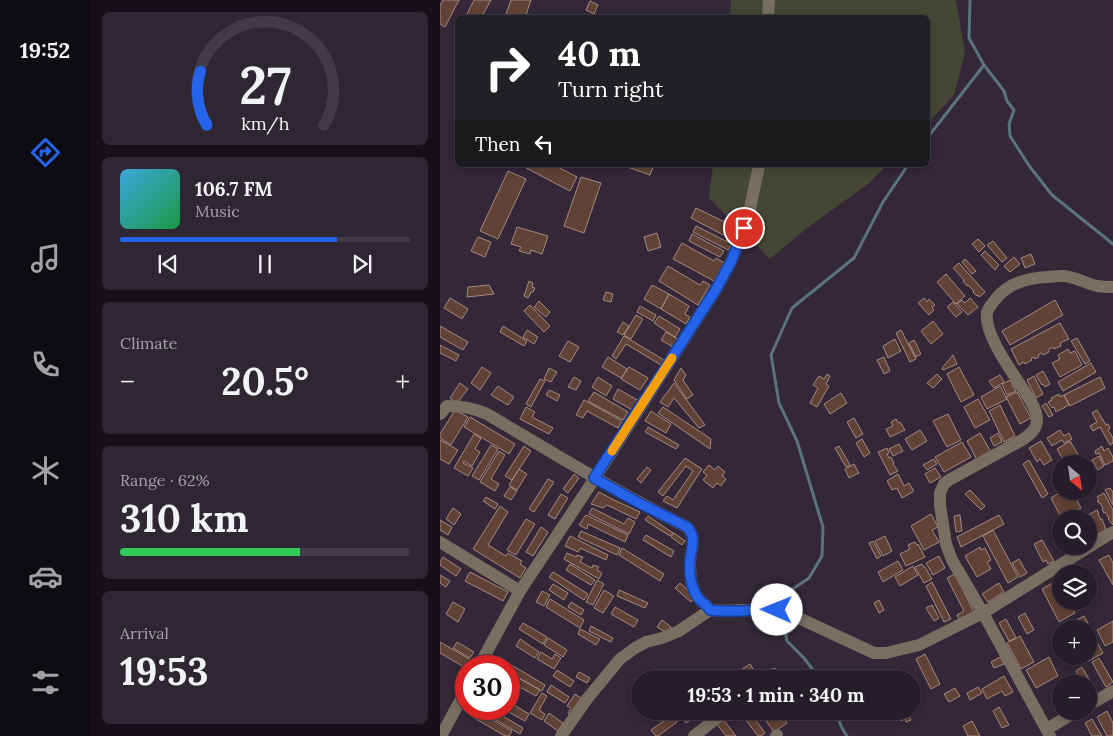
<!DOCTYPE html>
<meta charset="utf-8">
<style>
body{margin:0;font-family:Lora,serif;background:#2e2632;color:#f1f3f6;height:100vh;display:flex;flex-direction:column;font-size:19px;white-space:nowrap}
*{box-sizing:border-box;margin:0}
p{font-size:16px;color:#a4a2a8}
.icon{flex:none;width:28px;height:28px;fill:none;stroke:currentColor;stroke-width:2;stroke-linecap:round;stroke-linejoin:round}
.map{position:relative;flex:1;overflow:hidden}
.sheet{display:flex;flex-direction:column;gap:12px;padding:12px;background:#151017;width:350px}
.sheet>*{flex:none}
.banner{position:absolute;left:15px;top:15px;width:475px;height:152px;border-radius:8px;box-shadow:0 2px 12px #0003,0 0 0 1px #423b47;background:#202124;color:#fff;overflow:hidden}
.needle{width:32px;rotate:151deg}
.tools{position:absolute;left:612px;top:455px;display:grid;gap:10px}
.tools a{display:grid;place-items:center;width:45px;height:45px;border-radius:50%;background:#261d2a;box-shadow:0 2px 12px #0003,0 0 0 1px #423b47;font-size:25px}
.speed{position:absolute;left:15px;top:655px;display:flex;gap:10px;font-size:25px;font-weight:700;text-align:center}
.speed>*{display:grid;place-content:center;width:65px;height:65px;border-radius:50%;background:#261d2a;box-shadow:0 2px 12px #0003,0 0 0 1px #423b47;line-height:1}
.speed .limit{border:8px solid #d22;background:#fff;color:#111}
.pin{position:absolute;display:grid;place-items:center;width:42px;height:42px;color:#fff;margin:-21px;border:2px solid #fff;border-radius:50%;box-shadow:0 1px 5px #0007}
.me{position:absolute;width:55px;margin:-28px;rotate:271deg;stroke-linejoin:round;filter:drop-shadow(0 0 4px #0008)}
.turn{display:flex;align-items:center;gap:18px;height:105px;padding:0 20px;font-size:22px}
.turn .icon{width:65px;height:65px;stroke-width:2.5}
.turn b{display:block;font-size:35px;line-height:42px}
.then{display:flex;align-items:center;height:48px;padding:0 20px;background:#0003;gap:10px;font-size:19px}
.big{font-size:38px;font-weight:700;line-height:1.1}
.sheet .card{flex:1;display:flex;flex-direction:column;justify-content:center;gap:8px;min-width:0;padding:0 18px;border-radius:8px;background:#2e2632}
.sheet .dial{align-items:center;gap:0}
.dial svg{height:130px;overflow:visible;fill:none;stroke:#423b47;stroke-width:7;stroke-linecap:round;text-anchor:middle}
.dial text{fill:#f1f3f6;stroke:none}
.song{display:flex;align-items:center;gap:15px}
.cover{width:60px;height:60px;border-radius:8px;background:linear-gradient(135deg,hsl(200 70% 55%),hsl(140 70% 35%))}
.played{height:5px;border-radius:2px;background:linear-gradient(90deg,#2563eb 75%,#423b47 75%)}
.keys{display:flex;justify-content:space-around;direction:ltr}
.heat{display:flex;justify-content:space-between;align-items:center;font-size:28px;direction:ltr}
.charge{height:8px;border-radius:4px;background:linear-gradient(90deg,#34c759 62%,#423b47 0)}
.trip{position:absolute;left:191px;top:670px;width:290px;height:50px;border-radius:25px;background:#261d2a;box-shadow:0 2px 12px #0003,0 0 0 1px #423b47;font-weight:700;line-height:50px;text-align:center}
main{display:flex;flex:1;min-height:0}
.dock{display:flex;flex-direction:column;width:90px;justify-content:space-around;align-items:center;background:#0f0c11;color:#a4a2a8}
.dock .icon{width:35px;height:35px}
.dock .on{color:#2563eb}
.dock b{font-size:22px;color:#f1f3f6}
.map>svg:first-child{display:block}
</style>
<main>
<nav class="dock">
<b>19:52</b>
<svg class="icon on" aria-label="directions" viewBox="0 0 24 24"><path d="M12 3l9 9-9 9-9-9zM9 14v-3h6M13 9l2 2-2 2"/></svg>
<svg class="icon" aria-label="music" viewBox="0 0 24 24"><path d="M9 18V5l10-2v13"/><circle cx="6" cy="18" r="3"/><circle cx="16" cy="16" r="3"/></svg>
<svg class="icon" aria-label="phone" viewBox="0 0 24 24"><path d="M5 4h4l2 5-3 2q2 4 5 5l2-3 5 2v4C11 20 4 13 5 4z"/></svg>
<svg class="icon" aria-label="climate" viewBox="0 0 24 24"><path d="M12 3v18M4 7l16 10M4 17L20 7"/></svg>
<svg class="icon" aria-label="car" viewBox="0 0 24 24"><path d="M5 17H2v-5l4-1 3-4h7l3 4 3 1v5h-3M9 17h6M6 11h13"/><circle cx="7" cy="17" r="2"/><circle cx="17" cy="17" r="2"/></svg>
<svg class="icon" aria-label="filters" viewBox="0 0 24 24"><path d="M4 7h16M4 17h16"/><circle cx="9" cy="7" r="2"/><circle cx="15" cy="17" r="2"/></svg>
</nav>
<section class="sheet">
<div class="card dial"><svg viewBox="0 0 100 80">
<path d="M14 69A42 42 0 1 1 86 69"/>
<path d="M14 69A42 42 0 0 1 10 36" stroke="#2563eb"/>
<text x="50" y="56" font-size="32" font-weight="700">27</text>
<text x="50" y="72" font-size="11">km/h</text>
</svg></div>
<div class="card">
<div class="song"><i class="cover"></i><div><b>106.7 FM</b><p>Music</p></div></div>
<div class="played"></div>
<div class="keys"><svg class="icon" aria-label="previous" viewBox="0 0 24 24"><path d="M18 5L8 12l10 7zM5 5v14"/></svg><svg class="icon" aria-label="pause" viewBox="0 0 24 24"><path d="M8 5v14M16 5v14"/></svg><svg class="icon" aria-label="next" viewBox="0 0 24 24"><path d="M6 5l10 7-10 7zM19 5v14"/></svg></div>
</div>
<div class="card"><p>Climate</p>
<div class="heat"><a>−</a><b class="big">20.5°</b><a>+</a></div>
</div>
<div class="card"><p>Range · 62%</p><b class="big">310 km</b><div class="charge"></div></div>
<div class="card"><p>Arrival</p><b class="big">19:53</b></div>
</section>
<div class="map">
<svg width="673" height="736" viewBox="0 0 673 736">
<rect width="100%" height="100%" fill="#332738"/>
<!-- green -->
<path fill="#434733" d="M291 0H516L525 53 514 95 488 123V18H290Z
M273 165H447L428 184 367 228 330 259 269 198Z"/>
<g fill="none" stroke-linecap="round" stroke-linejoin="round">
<!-- stream -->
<path stroke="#5a747d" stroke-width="3" d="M530 0 529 38 544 65 564 91 567 101 574 110 569 124 570 136 590 167 612 195 673 244
M488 137 544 65
M341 609V597L369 578 382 556 383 527 357 441 339 403 331 355 352 308 414 258 443 202 468 165
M342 615 347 641 364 658 380 679
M395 711 402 728 407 736"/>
</g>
<!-- building -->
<path fill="#614236" stroke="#a48a81" d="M3 0H19L5 27 0 24V6Z
M34 0H51L41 18H25Z
M71 0H91L85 18H76L66 14Z
M150 1 158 5 154 14 146 10Z
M87 165H114L137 177 130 191 86 168Z
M182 165H214L210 175Z
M68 171 86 179 58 239 40 231Z
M141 177 161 183 144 233 124 226Z
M256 208 297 228 291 239 251 218Z
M256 226 292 244 288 250 253 232Z
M77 227 108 236 102 254 91 250 90 254 79 251 81 247 71 244Z
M217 233 221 247 208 251 204 237Z
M252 234 284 251 280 257 249 241Z
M38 237 51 242 45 257 31 251Z
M538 239 545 246 539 252 532 244Z
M553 241 567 258 562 262 547 245Z
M242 243 274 261 276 258 284 263 274 281 233 259Z
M545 251 559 265 555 270 541 255Z
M591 254 595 264 585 268 581 258Z
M574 257 580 264 570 272 564 266Z
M525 259 536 271 532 274 522 262Z
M519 263 545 292 539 297 538 295 537 296 533 292 534 291 528 285 527 286 523 281 524 280 513 268Z
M228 266 260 285 263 281 270 285 258 305 219 281Z
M506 274 525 296 516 304 497 282Z
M89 281 93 283 92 287 95 288 93 292H91L88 298 84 296Z
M49 285 54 294 27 297 28 287Z
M212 285 229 294 221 309 204 299Z
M166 292 173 294 171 302 163 300Z
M229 294 249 306 245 314 250 317 246 324 221 309Z
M10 298 28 309 22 319 4 308Z
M484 298 487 302 489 299 495 305 492 307 494 310 489 315 478 303Z
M530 298 538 307 528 315 517 304 522 300 525 303Z
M615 300 623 315 570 345 562 331Z
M99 301 110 312 106 317 94 307Z
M513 302 522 312 516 317 507 307Z
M90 305 110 326 104 332 84 311Z
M200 306 216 315 213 321 197 312Z
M196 315 203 319 191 339 184 335Z
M219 316 240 329 235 337 214 323Z
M493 321 503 334 491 344 481 331Z
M183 322 189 326 183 335 177 332Z
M620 323 629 339 620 343 621 346 614 349 613 347 608 350 609 352 603 355 602 353 598 355 599 357 595 359 594 357 591 359 592 360 585 364 584 362 579 365 571 349Z
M0 326 28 342 23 350 0 337Z
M63 326 87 341 84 346 60 332Z
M87 330 98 337 94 344 83 337Z
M461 330 476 359 470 362 456 333Z
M226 332 238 339 233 347 221 340Z
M184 336 224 360 221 365 186 344 176 359 172 356Z
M637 338 650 361 645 364 631 341Z
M455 339 461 351 448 358 443 346Z
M474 340 481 354 476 357 469 343Z
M128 341 139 347 130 362 119 356Z
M0 345 19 355 16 361 0 353Z
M628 349 630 353 635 351 642 365 620 377 612 363 620 359 618 355Z
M513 355 517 364 503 370 502 368Z
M168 357 187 369 181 378 162 367Z
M444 357 450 371 444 374 437 360Z
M651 363 656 372 623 391 618 382Z
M42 367 51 373 40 390 31 383Z
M189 367 208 378 200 390 181 379Z
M519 367 534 395 521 402 507 374Z
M109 368 117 372 111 382 104 379Z
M241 368 246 375 243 380 253 395 247 399 234 380Z
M603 371 610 384 605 387 603 384 602 385 596 375Z
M387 374 390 376 386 384 389 386 377 407 370 403 378 388 373 385 379 376 384 379Z
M497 374 502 379 493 388 487 383Z
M560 375 564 382 554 388 549 381Z
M594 376 603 394 596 398 587 380Z
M134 377 141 381 136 390 128 387Z
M158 377 172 386 166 396 152 387Z
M660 377 665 388 630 406 624 395Z
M100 379 105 381 91 407 86 404Z
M570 380 576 391 567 395 562 384Z
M20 383 28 389 17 403 10 398Z
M234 383 265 425 259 428 234 398 228 407 220 402Z
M58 386 74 397 68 405 51 395Z
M560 386 567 399 547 409 541 397Z
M178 389 199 401 194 411 173 399Z
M109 390 120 395 117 401 106 395Z
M154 392 188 412 183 420 148 401Z
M577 392 591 418 580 424 566 397Z
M401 393 407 403 390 414 384 404Z
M619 394 620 397 624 395 629 405 616 412 614 407 612 408 608 402 612 400 611 398Z
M538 399 550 420 535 428 524 407Z
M144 400 182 421 178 428 147 411 143 418 136 415Z
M606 403 613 415 609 417 602 406Z
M560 405 575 436 564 442 549 411Z
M86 407 95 412 92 417 113 428 109 434 80 419Z
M223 407 271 439 270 449 218 413Z
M15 410 28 417 11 445 0 438V434Z
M657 410 666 425 668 424 670 428 668 430 673 438V443L670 445 660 427 653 431 650 426 657 422 652 413Z
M211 411 231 424 226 433 205 421Z
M508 414 521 440 507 447 493 421Z
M30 417 75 444 69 454 24 427Z
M414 418 423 434 416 438 407 422Z
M456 419 458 423 460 422 465 430 450 437 446 429 453 426 451 422Z
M208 427 239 445 236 449 205 432Z
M480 430 487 441 472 450 465 439Z
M620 430 624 436 629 433 632 439 624 443 622 440 612 446 607 438Z
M540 433 551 452 537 460 527 441Z
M558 433 562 442 554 446 550 438Z
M34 434 41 438 35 449 40 452 32 466 24 461 23 463 33 468 28 476 14 468Z
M422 439 430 453 424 457 416 443Z
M0 440 18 450 9 464 0 459Z
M601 441 612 460 604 465 600 459 597 462 589 448Z
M630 441 641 459 644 458 646 461 642 464H621V472L617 465 624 461 617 449Z
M522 442 531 457 504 472 495 457Z
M459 444 463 451 453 456 449 449Z
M51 445 58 449 39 480 32 476Z
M84 446 91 451 72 480 65 476Z
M399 446 410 465 406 467 395 448Z
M662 446 664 451 668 448 673 457V461L665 465 659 453 656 454 655 451Z
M447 448 449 453 447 454 449 458 451 457 454 463 453 464 458 471 450 475 438 452Z
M59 451 65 455 51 479 59 484 55 491 40 482Z
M659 456 664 466 658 470 652 460Z
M245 458 262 469 237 508 223 501 227 496 233 500 253 471 246 466 223 496 218 492Z
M494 459 497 464 487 470 483 465Z
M589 460 608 494 602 498 583 464Z
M414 464 419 473 409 478 405 469Z
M269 465 275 470 278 466 285 472 282 476 286 479 281 486 277 483 273 488 263 480 267 475 263 472Z
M207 467 211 470 201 483 197 479Z
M495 468 501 477 490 483 485 474Z
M79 469 87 474 77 490 69 485Z
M134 474 139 478 128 493 123 489Z
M458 474 464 486 469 483 474 491 462 498 457 488 452 490 447 481Z
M108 479 114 482 94 512 89 509Z
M70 487 77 491 71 500 64 496Z
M670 488 673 492V505L665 490Z
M530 490 545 506 541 510 525 494Z
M622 491H632L641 508 622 519 611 498Z
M159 492 174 500 200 512 196 519 167 505 163 508 151 504Z
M664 493 673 510V525L668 519 669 518 665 512 664 513 662 509 663 508 660 503H659L657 501 659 500 657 497Z
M121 494 128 498 115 519 108 515Z
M46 497 58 504 55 509 43 501Z
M60 506 68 512 48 545 66 556 68 553 82 561 80 564 86 568 80 578 33 549Z
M13 508 21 514 14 525 6 519Z
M152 508 184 524 188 518 195 522 189 534 149 514Z
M657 510 659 514H658L661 520 662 519 666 530 658 534 648 515Z
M491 514 498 527 492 530 499 542 484 550 471 526Z
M146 515 188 535 185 542 148 524 147 529 139 525Z
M520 515 522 531 516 532 514 516Z
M559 515 564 524 521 547 517 537Z
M208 516 233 533 230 536 205 520Z
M86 519 95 524 76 555 67 550Z
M649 519 657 534 650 538 649 536Z
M0 520 12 527 8 535 0 530Z
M101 527 108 532 93 556 86 552Z
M553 530 578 577 568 583 543 536Z
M141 531 180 548 177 555 138 537Z
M234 533 245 541 242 545 231 537Z
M206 535 234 551 231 557 203 540Z
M130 536 168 555 166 560 140 548 138 552 125 546Z
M445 536 452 551 443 556 435 541Z
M602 540 614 561 608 564 606 560 603 562 594 544Z
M433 541 441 556 437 559 429 543Z
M475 542 477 545 478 544 485 557 466 566 460 554 470 549 468 545Z
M540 547 541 550 545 548 551 560 547 562 551 569 537 577 525 556Z
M182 548 224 574 220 581 179 555Z
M127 553 136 557 137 555 143 557 140 562 152 568 153 565 159 567 157 570 162 573 159 579 124 559Z
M669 555 673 563V585L659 560Z
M499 556 505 568 493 575 486 563Z
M3 557 21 569 16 576 0 565V562Z
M579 559 587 573 580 577 572 563Z
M458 561 463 570 443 582 438 572Z
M130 564 155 580 151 585 126 570Z
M482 564 484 567H485L492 579 484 583 475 567Z
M473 566 478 575 460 586 455 577Z
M30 572 68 592 63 601 25 581Z
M113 572 148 594 144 600 109 577Z
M515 574 534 612 519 619 517 615 524 611 507 578Z
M0 575 10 581 6 587 0 583Z
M157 580 164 584 153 605 146 602Z
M618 580 621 587V601H629L635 613 619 622 602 589Z
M492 582 511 619 504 622 486 586Z
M240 583 256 597 251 602 235 588Z
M559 583 564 592 548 602 542 594Z
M113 584 128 593 124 600 109 590Z
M164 590 174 596 163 613 154 608Z
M179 590 208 603 205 608 177 596Z
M102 591 110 595 104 606 96 602Z
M110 599 144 620 140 628 106 607Z
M439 600 444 610 439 613 434 603Z
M13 602 25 609 18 622 6 614Z
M131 602 144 610 141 615 128 607Z
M492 605 499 618 494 621 486 608Z
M175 607 198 620 194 627 171 614Z
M585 613 594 630 587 634 578 617Z
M644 616 651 629 649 630V629H624L623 627Z
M566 619 576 638 569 641 559 623Z
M222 620 231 627 227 633 217 627Z
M673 621V642L665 646 657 630Z
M83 623 107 637 103 644 79 629Z
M151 626 173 638 171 642 149 631Z
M140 629 160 639 156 645 138 634Z
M652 633 663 653 643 664 639 656H649V635Z
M580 636 594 662 581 669 567 643Z
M108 638 127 650 123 657 104 645Z
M80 639 99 652 95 658 76 646Z
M0 642 31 660 26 668 0 653Z
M17 642 34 652 30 658 13 648Z
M101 652 112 659 115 654 121 658 114 669 97 659Z
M485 654 500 684 491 689 476 659Z
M560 657 564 664 554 668 551 662Z
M609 657 618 676 596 688 586 670Z
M659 658 673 682 666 687 652 662Z
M65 661 105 685 102 691 69 672V666H62Z
M310 664 313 669 298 679H291L290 677Z
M642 667 655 690 649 693V684H643L636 671Z
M117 670 134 681 130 687 113 676Z
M139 672 150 678 147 683 136 677Z
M564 676 573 692 565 696 562 691 547 699 542 689Z
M80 679 100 690 96 696 76 685Z
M111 685 129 697 125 703 107 692Z
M538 687 542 693 530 700 527 693Z
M515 688 520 696 509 702 504 694Z
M102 693 107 696 99 710 105 714 102 720 90 713Z
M135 694 142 699 130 715 128 713 131 708 127 706Z
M69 702 89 714 85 721 63 709H69Z
M559 707 569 725 562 728 553 711Z
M34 709 72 731 69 736H65L31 716Z
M42 709H51L83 728 80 734 41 711Z
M241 711H250L251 714 249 715 252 719 246 723 238 713Z
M299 711H309L325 733 321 736H318Z
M319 711H339L347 723 334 732Z
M451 711H466L471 720 466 722 465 719 461 721 460 718 455 720Z
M667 711 673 723V736H667L657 717Z
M109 713 123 723 118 731 104 721Z
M232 715 237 722 218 736H216L211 730Z
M282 718 296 736H286L276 723Z
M652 719 662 736H652L645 723Z
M532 721 540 736H528L523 726Z"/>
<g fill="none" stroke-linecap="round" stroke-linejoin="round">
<!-- minor -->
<path stroke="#786e62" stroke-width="12" d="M328 18 329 0
M0 414 7 406C22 406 34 408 47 414 113 453 178 493 247 527 257 537 251 549 250 561 250 569 250 578 252 585 254 591 257 598 262 602 266 605 268 606 270 610 292 612 313 608 334 610 339 611 345 613 350 614L434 653H446L479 645 543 613 673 532
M0 542 80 591
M39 666 80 591 155 478 275 291 291 262 308 218 319 165
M328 679 334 674
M649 705 673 691
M607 729 637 711
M1 736 26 690
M121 736 147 699 180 659 195 648 206 642 222 638 239 631 270 610
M254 736 286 711
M336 736 337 735
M610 736 543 613 512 560 506 544 500 505V493L504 484 509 480 582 440C589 435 597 430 597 420 597 409 590 400 585 392 573 373 544 335 547 313 548 308 552 304 555 300 570 279 597 277 621 276 633 275 646 284 658 286 663 287 668 287 673 287"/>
</g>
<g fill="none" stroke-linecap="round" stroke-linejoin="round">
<defs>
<path id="route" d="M304 228 291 262 275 291 154 478 199 503 247 527C257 537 251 549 250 561 249 569 250 577 252 585 254 591 257 598 262 602 266 605 268 606 270 610 292 613 315 609 337 610"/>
</defs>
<!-- route casing -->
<use href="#route" stroke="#184099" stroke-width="12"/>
<!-- route -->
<use href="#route" stroke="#2563eb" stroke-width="9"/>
<!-- slow -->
<path stroke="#f59e0b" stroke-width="9" d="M172 451 232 358"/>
</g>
</svg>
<div class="tools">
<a><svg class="needle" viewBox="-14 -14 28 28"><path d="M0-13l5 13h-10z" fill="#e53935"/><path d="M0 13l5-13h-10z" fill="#a4a2a8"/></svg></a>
<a><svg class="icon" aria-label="search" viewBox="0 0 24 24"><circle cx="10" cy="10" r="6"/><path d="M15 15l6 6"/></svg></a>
<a><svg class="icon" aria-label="layers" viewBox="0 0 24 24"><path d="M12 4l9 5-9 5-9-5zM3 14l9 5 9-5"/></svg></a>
<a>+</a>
<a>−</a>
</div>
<div class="speed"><div class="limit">30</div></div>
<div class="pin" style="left:304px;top:228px;background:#d93025"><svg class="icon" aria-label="arrive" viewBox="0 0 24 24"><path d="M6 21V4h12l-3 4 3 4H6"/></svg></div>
<svg class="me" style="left:337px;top:610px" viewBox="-20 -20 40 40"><circle r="19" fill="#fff"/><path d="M0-13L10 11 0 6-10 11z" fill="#2563eb"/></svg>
<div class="trip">19:53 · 1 min · 340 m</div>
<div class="banner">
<div class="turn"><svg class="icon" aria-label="right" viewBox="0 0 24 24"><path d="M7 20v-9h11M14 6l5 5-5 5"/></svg><div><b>40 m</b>Turn right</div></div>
<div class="then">Then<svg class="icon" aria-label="left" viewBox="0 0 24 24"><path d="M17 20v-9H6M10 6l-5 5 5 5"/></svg></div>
</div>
</div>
</main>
